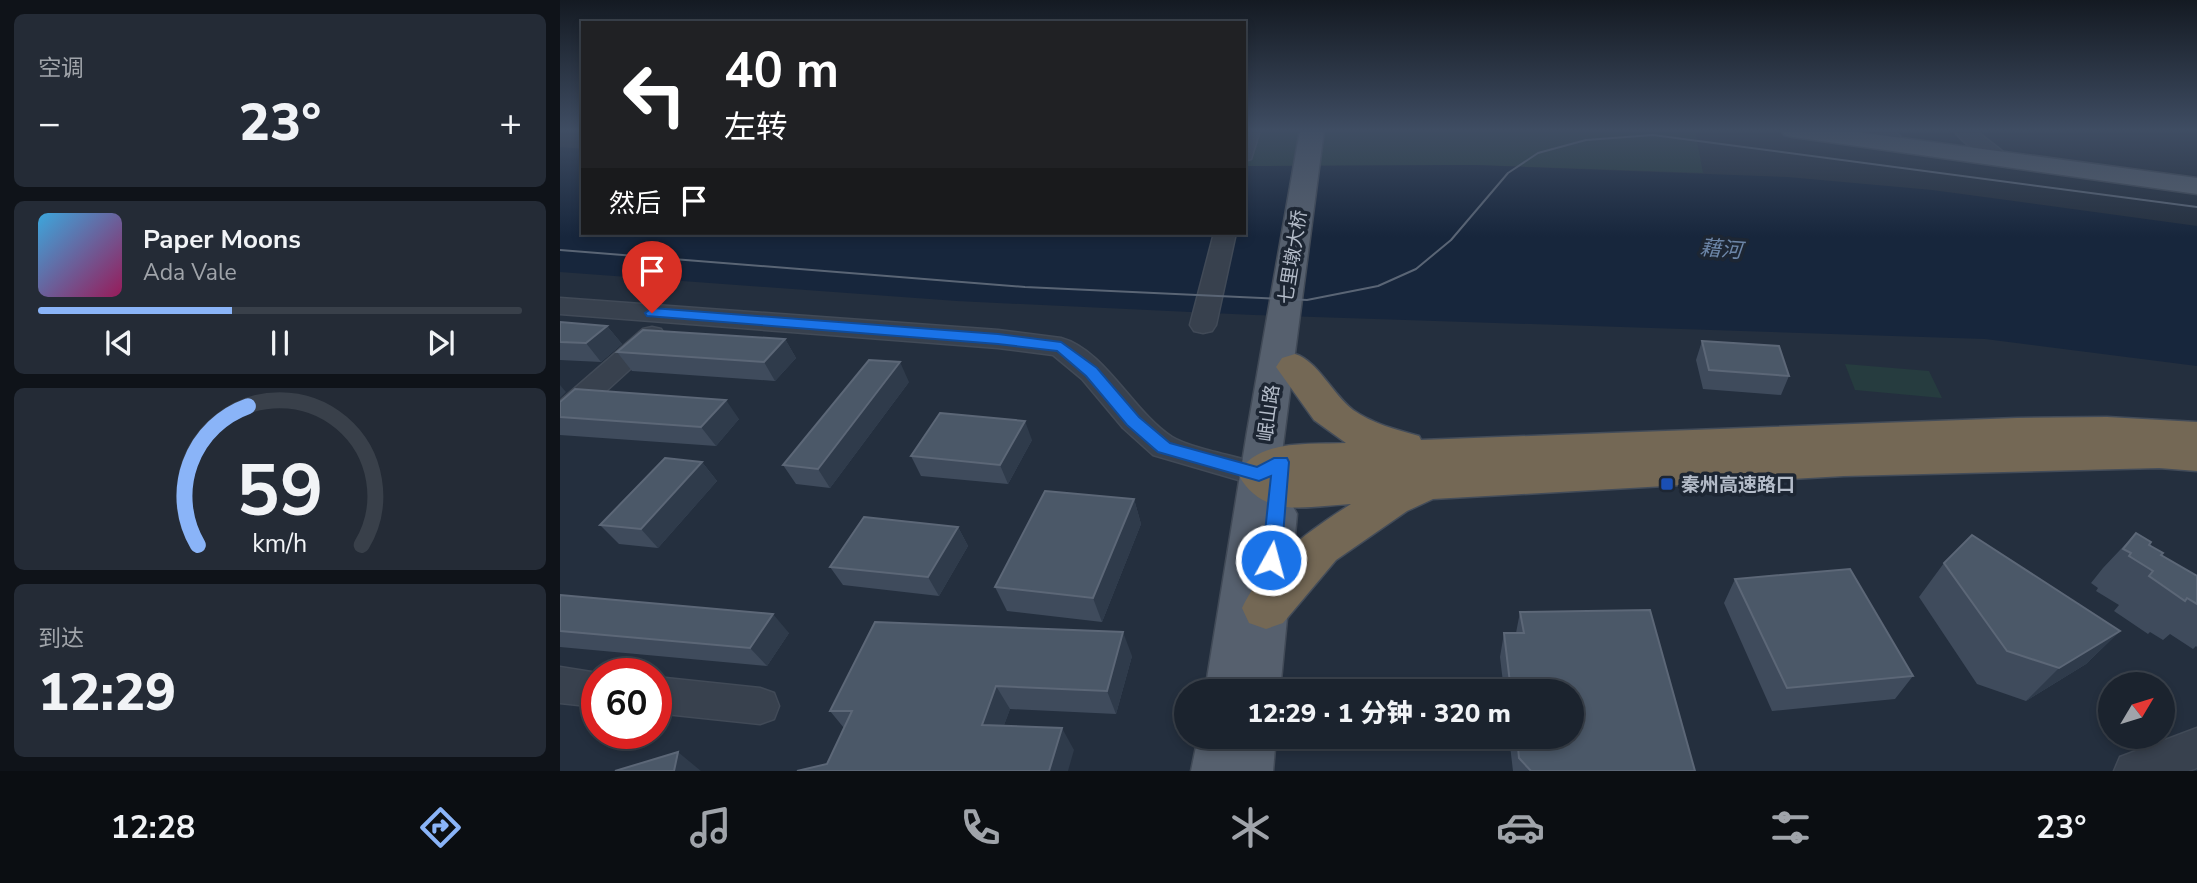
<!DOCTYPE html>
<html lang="zh">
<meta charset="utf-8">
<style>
body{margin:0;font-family:"Nunito Sans","Noto Sans SC",sans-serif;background:#242b36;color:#f1f3f6;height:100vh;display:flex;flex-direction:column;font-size:26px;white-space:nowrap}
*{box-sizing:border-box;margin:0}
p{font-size:23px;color:#a0a4aa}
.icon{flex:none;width:38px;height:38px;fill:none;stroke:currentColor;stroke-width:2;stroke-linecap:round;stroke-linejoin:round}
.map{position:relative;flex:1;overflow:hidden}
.sheet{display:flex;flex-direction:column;gap:14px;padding:14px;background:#0f1319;width:560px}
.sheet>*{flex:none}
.top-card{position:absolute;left:21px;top:21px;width:665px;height:214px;border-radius:0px;box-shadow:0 4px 10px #0003,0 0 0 2px #39404a;background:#202124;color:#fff;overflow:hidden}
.needle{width:46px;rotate:52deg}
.controls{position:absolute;left:1538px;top:672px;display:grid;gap:14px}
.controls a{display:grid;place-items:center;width:77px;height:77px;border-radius:50%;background:#1b232e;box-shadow:0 4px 10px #0003,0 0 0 2px #39404a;font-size:35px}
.speed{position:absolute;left:21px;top:658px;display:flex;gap:14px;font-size:35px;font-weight:700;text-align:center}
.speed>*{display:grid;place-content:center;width:91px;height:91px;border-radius:50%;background:#1b232e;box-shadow:0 4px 10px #0003,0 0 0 2px #39404a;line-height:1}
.speed .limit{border:10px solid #d22;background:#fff;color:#111}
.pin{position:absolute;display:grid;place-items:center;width:60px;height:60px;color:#fff;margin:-72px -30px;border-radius:50% 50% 50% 0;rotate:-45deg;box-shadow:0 0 7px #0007}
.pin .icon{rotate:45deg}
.me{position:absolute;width:77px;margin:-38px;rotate:7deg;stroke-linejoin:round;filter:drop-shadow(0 0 5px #0008)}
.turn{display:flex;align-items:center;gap:24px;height:147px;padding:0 28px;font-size:32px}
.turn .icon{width:91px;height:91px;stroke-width:2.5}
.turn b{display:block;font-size:49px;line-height:60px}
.then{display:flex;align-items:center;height:66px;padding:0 28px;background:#0003;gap:14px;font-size:26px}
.big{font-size:52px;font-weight:800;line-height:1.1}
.sheet .tile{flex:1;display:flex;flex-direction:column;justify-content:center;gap:10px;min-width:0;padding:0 24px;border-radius:10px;background:#242b36}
.sheet .dial{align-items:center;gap:0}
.dial svg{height:182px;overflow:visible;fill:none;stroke:#39404a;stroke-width:7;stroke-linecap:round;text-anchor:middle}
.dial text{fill:#f1f3f6;stroke:none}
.song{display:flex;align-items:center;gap:21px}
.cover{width:84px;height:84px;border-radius:10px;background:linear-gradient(135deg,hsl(200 70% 55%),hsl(330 70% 35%))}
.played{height:7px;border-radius:4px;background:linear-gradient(90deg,#8ab4f8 40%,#39404a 40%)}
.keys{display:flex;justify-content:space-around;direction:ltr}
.heat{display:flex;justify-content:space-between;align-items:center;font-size:38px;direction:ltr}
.trip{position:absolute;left:614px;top:679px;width:410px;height:70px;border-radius:35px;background:#1b232e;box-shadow:0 4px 10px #0003,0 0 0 2px #39404a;font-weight:800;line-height:70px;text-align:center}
.menu{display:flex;height:112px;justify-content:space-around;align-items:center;background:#0b0e12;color:#a0a4aa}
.menu .icon{width:49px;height:49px}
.menu .active{color:#8ab4f8}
.menu b{font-size:32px;color:#f1f3f6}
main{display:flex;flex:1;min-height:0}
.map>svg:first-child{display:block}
</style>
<main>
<section class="sheet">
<div class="tile"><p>空调</p>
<div class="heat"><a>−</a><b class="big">23°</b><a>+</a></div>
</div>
<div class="tile">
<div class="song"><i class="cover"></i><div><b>Paper Moons</b><p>Ada Vale</p></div></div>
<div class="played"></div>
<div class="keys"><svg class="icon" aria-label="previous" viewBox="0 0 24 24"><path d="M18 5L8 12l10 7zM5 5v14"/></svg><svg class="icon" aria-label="pause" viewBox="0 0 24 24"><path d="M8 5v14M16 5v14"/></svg><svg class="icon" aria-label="next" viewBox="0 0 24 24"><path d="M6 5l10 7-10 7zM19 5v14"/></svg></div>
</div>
<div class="tile dial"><svg viewBox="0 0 100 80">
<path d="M14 69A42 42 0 1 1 86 69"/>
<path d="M14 69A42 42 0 0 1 36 8" stroke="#8ab4f8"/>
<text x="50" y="56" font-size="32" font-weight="700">59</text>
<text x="50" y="72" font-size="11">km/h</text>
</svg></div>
<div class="tile"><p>到达</p><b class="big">12:29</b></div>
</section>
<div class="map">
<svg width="1637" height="771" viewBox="0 0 1637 771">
<rect width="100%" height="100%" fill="#242f3e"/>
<!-- green -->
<path fill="#263c3f" d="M684 130H1135L1143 173 914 165 684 166Z
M1285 364 1369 371 1382 398 1295 390Z"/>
<!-- water -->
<path fill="#17263c" d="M0 147 23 149V233H684V166L914 165 1227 177 1372 190 1637 226V366L1425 339 694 315 397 301 0 272Z"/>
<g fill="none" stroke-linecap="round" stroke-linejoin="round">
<defs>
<path id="minor" d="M684 130H700L691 159 684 161Z
M1309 130H1332L1340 136 1330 142 1311 134Z
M1394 130H1415L1442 151 1439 155C1424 159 1401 142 1394 130Z
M654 233H676L656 325 652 331 643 333 634 331 630 325Z
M0 298 438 330 501 338C545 350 573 412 612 437 629 448 687 459 710 466L714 474 710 482 699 486 593 455 563 428 522 379 493 355 438 348 0 314Z
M92 327 101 329 105 335 101 341 10 424 0 427V401L83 329Z
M0 667 44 674H37V707L0 703Z
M96 677 200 688 214 693 219 706 214 719 200 724 96 713Z
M1637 728V768L1628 771H1554L1560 757Z"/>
<path id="major" d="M740 130H764L716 499 731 503 737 514 720 691H645L687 432Z
M1221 130H1283L1637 178V194L1233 137 1224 135Z
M638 737H716L713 771H631Z"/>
<path id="highway" d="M735 354C758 361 772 394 793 410 813 424 835 429 859 436L861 440 1457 418 1547 417 1637 422V471L1599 468 1284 476 873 499 847 511 776 560 723 623 706 629 689 623 682 608C703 563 750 530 791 504 747 506 703 520 678 474 697 438 751 445 786 443L754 420 716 367 722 358Z"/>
</defs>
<!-- minor casing -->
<use href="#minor" stroke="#414a57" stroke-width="3"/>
<!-- major casing -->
<use href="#major" stroke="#414a57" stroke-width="3"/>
<!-- highway casing -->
<use href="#highway" stroke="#434c59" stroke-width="3"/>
<!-- minor -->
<use href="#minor" fill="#38414e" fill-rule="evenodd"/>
<!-- major -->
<use href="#major" fill="#56606e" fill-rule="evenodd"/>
<!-- highway -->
<use href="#highway" fill="#746855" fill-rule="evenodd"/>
<!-- tram -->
<path stroke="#5a6575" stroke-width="2" d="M0 250 465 287 747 300 818 286 856 269 891 240 948 173 978 153 1026 140 1093 135 1637 207"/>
</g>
<!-- wall -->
<path fill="#3f4b5c" d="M0 322 47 326 62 344 41 362 0 360Z
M225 339 236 358 215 381 72 371 57 352Z
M1142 341 1229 376 1221 395 1143 389 1136 360Z
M349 382 270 488 236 484 223 465Z
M0 402 179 419 156 446 0 435Z
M472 440 448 484 361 476 351 456Z
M142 462 157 481 98 548 59 544 40 525Z
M574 499 581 524 542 622 447 611 435 587Z
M398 527 408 546 379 596 283 585 270 567Z
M1576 533 1601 555 1637 576V647L1636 646 1633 649 1610 634 1603 640 1590 632 1588 634 1554 611 1559 605 1536 591 1538 588 1531 583 1543 568Z
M1384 563 1560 631 1526 664 1466 701 1417 684 1359 597Z
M1175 579 1353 676 1335 699 1212 711 1164 603Z
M0 595 229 633 207 666 0 647Z
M960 612 1135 771H953L949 737H1012V691H944L940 657 944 633H956Z
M572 656 556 714 450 709 444 725 514 750 267 764 284 728 270 711Z"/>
<!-- shaded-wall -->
<path fill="#2f3b4b" d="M47 326 62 344 41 362 26 343Z
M225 339 236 358 215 381 204 362Z
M340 362 349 382 270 488 258 469Z
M0 385 6 392 0 398Z
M166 400 179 419 156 446 141 427Z
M465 421 472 440 448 484 440 465Z
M142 462 157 481 98 548 81 529Z
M574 499 581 524 542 622 533 598Z
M398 527 408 546 379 596 368 577Z
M213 614 229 633 207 666 190 648Z
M1560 631 1526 664 1466 701 1499 668Z
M563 632 572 656 556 714 547 691Z
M436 686 450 709 436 747 422 725Z
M502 728 514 750 508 771H489Z
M118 752 141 771H114Z"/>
<!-- building -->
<path fill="#4b5868" stroke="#5c6777" stroke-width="2" d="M0 322 47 326 26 343 0 342Z
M83 330 225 339 204 362 57 352Z
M1142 341 1219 346 1229 376 1149 370Z
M309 360 340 362 258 469 223 465Z
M15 389 166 400 141 427 0 417V402Z
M380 413 465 421 440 465 351 456Z
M105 458 142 462 81 529 40 525Z
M485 491 574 499 533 598 435 587Z
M304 517 398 527 368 577 270 567Z
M1576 533 1591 542 1589 545 1603 553 1601 555 1637 576V604L1627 598 1625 601 1589 576 1593 571 1569 556 1571 553 1563 549Z
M1412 535 1560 631 1499 668 1447 651 1384 563Z
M1290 569 1353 676 1227 688 1175 579Z
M0 595 213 614 190 648 0 631Z
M1090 610 1135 771H971L959 758 957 737H1012V691H951L944 633H964L960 612Z
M315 622 563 632 547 691 436 686 422 725 502 728 489 771H237L267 764 292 711H270Z
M118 752 114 771H55Z"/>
<!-- sky -->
<linearGradient id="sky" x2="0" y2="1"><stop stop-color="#141a22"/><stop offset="0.55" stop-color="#3f4d63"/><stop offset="1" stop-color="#3f4d63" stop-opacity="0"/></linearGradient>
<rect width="1637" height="237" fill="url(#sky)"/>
<!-- route -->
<path fill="#1a73e8" stroke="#114b97" stroke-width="2" d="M92 308 438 334 501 342 537 368 579 417 610 443 697 467 714 458H727L729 462 721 560 718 566 711 568 705 566 702 560 711 476 699 481 598 452 567 425 526 376 497 351 438 344 87 316 85 313Z"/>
<!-- markers -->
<rect fill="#1a4fb4" stroke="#1d2633" stroke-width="2.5" x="1100" y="477" width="14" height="14" rx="3.5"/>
<g text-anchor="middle" stroke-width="7" stroke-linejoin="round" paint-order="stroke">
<!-- street labels -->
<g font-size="19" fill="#b4bcc9" stroke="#1d2633">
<text transform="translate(732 257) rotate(-81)" y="7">七里墩大桥</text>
<text transform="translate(708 413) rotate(-82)" y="7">岷山路</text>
</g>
<!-- poi labels -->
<g font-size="19" font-weight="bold" fill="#b4bcc9" stroke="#1d2633" text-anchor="start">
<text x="1121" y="491">秦州高速路口</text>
</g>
<!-- water labels -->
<g font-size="21" font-style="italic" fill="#6d86a8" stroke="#1d2633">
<text transform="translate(1161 249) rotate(5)" y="7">藉河</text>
</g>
</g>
</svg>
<div class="controls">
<a><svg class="needle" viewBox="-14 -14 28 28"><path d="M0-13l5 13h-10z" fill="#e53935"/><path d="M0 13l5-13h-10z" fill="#a0a4aa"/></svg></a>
</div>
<div class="speed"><div class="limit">60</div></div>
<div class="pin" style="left:92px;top:313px;background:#d93025"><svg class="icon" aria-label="arrive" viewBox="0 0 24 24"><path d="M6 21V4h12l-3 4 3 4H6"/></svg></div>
<svg class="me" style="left:711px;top:560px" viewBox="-20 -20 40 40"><circle r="17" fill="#1a73e8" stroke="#fff" stroke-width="3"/><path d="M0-11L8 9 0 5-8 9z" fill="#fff"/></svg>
<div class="trip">12:29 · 1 分钟 · 320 m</div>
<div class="top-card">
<div class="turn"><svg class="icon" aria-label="left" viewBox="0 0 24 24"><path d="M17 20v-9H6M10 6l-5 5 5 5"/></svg><div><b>40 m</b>左转</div></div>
<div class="then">然后<svg class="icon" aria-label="arrive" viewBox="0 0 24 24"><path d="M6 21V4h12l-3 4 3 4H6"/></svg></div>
</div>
</div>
</main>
<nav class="menu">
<b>12:28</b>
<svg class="icon active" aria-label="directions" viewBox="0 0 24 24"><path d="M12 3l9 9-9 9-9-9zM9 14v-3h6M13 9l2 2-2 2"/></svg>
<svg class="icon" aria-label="music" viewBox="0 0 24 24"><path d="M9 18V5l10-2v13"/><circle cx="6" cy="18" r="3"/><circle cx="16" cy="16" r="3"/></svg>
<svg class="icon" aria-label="phone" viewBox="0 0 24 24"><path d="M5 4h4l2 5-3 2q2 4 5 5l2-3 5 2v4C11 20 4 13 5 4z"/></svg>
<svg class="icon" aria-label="climate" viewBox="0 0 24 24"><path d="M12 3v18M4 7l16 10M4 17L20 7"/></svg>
<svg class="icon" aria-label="car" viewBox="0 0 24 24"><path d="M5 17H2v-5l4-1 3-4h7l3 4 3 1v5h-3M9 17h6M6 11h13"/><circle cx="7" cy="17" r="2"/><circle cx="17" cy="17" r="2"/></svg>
<svg class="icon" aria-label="filters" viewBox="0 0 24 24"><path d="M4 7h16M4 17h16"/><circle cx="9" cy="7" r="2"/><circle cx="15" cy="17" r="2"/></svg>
<b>23°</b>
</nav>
